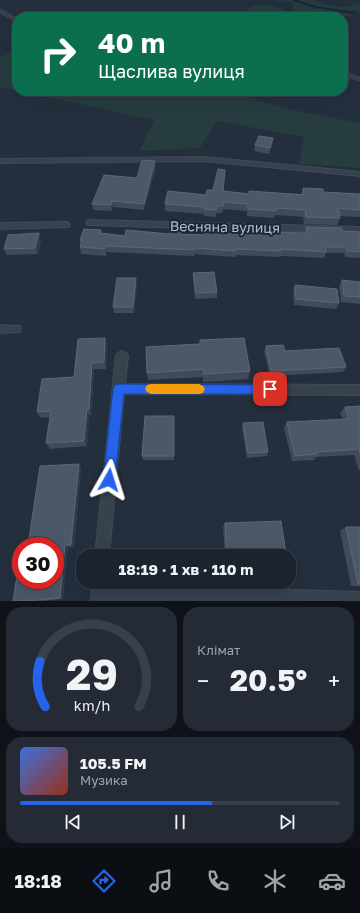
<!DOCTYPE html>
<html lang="uk">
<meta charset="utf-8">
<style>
body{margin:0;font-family:"Golos Text",sans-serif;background:#242b36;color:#f1f3f6;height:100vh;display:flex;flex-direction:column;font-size:15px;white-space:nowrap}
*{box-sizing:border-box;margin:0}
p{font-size:13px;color:#a0a4aa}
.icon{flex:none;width:22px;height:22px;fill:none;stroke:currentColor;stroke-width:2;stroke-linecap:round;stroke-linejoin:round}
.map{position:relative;height:601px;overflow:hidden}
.details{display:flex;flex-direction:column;gap:6px;padding:6px;background:#0f1319;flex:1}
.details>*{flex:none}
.banner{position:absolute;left:12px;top:12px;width:336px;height:84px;border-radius:16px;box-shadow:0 4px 16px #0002,0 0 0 1px #39404a;background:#0b6e4f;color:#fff;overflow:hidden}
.speed{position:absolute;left:12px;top:537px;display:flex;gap:8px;font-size:20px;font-weight:700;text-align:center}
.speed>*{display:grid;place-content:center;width:52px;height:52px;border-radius:50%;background:#1b232e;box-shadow:0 4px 16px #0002,0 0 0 1px #39404a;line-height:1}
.speed .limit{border:6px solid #d22;background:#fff;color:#111}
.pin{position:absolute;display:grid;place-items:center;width:34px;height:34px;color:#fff;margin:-17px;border-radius:8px;box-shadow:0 2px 6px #0006}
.me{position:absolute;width:44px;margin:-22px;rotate:6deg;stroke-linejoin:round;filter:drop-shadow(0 0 3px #0008)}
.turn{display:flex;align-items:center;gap:14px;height:84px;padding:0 20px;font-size:18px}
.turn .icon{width:52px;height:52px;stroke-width:2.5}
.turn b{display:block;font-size:28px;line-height:34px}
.big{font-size:30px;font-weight:700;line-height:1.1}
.details .card{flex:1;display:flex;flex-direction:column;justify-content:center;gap:6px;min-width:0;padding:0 14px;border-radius:16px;background:#242b36}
.details .dial{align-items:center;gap:0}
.dial svg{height:104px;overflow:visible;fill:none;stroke:#39404a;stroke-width:7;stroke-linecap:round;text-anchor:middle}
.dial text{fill:#f1f3f6;stroke:none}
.song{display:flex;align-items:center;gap:12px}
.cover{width:48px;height:48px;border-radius:6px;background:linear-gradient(135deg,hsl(220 70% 55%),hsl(10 70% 35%))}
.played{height:4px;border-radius:2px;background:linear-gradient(90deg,#2563eb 60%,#39404a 60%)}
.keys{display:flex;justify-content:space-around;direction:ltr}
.heat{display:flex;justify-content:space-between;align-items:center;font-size:22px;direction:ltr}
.details .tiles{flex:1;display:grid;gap:6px;grid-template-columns:1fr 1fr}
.card:last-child{grid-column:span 2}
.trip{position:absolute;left:76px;top:549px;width:220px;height:40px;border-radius:16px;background:#1b232e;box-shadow:0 4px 16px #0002,0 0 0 1px #39404a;font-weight:700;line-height:40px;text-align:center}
.tab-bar{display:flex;height:64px;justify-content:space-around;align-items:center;background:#0b0e12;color:#a0a4aa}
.tab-bar .icon{width:28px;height:28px}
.tab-bar .active{color:#2563eb}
.tab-bar b{font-size:18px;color:#f1f3f6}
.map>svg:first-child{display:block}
</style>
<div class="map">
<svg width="360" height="601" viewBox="0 0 360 601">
<rect width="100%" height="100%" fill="#242f3e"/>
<!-- green -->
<path fill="#263c3f" d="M277 0H314L323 4 340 7H348L355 4 360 5V11L351 10 354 13 352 15 341 17H307L301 15 280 17 244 12C252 2 268 4 279 8 284 9 285 12 290 13L294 9 292 4 288 1Z
M14 51H17V91H227L292 110 360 123V168L299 164 304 137 217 121 200 148 139 151 154 120 0 87V57Z"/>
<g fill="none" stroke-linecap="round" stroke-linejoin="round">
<!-- stream -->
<path stroke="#17263c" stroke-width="2" d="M293 0 316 7 354 13"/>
<defs>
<path id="minor" d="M204 157 360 172V176L204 161 0 163V159Z
M90 220 360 227V233L87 225 86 223 87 221Z
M66 222 69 223 70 225 69 227 0 229V223Z
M0 325 20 326 21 329 20 332 0 333Z
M122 351 126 353 128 356 125 384 360 385V395L124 394 109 556H95L116 356 118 353Z
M92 582H108L110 585 360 592V601H91Z"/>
<path id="tertiary" d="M0 9 17 18V22L0 13Z
M343 72 360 77V81L343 76Z"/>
</defs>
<!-- minor casing -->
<use href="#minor" stroke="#414a57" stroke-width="2"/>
<!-- tertiary casing -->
<use href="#tertiary" stroke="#414a57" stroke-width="1"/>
<!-- minor -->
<use href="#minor" fill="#38414e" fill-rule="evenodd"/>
<!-- tertiary -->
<use href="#tertiary" fill="#38414e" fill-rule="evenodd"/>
</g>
<!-- wall -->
<path fill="#3f4b5c" d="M273 138 272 145 269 154 254 151 255 145Z
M156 167 144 210 113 207 112 211 93 210 92 204Z
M303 188 323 192 360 194V217L340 216V218L337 225 304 224 303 217 275 215 274 218 247 216V211L223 209 222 213H216V217L204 216V214L165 211V204L223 191 248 194 249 191 301 194Z
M306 227 342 231 360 232V258L345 257 344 253H326L324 258 280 256 279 257 236 255 235 257 194 254V256L107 252 106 256 81 254 80 247 81 244 80 240 101 230 102 233 125 236 170 234 204 235H251L252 232 304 233Z
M41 240 38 254 7 255 4 249Z
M193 273 217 292V298L195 299 193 279Z
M342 280 360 282V304L341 302 339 286Z
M137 284 134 313H114L113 307Z
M295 285 339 303 336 309 294 305 293 291Z
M105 338 107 345 106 369H94L91 415H89L87 446 50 449 46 443 50 417 41 418 37 412 74 377Z
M200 340 250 371 248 379 203 382V377L148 380 147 373 200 344Z
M266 346 285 351 346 367 343 372 270 376 264 351Z
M360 406V470L359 471 354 455 316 457 314 460 292 461 284 428 287 422 343 419 340 413 345 407Z
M174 416V460H143L142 456Z
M243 423 268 452 267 456 247 458 242 428Z
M81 468 74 547H68L63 599 43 601H13L21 580Z
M225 523 286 554 284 556H225L223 527Z
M346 527H360V586H351L340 531Z"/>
<!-- shaded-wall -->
<path fill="#2f3b4b" d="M273 138 272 145 269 154 270 148Z
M155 161 156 167 144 210V204Z
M112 201 113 207 112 211 111 205Z
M39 233 41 240 38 254 35 248Z
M106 246 107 252 106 256 105 249Z
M136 278 137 284 134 313 133 307Z
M105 338 107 345 106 369 104 362Z
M92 363 94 369 91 415 89 409Z
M87 409 89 415 87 446 84 441Z
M79 464 81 468 74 547 71 544Z
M65 545 68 547 63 599 60 598Z"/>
<!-- building -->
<path fill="#4b5868" stroke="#5c6777" d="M259 136 273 138 270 148 255 145Z
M142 160 155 161 144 204 112 201 111 205 92 204 104 175 137 178Z
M218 169 225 170 223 191 249 194V191L304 195 303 188 323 189V192L360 194V210L338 208 340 218 306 217 305 210 276 208V211L248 209V204L224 202 223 206H217L216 210 204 209V207L165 204 168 191 206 195 207 190H213Z
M306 227 342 228V231L360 232V252L347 251 346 247H326V252L281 249V251L236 249V251L194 248V250L106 246 105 249 80 247 82 240H80L84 229 101 230 100 233 125 236 126 230 170 234V230L181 231 180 234 204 235V232L252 235V232L307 233Z
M39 233 35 248 4 249 8 235Z
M214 272 217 292 196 293 193 273Z
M117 278H136L133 307H113Z
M342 280 360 282V297L344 296Z
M295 285 337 289 339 303 296 299Z
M105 338 104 362 92 363 89 409H87L84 441 46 443 51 411 37 412 42 379 74 377 78 339Z
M244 338 250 371 204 374 203 369 147 373 146 347 200 344V340Z
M283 345 285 351 339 348 346 367 271 371 266 346Z
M360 406V454L359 449 317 452V454L295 456 287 422 349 419 345 407Z
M145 416H174V456H142Z
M263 422 268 452 248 453 243 423Z
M79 464 71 544 65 545 60 598 25 601H13L19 563 21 562V580H55V546H28L40 466Z
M281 521 286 554 227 556 225 523Z
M346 527H360V584H358Z"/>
<!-- route -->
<path fill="#2563eb" stroke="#184099" d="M119 384 270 385 273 386 275 389 273 393 270 394H124L115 480 114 484 109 486 105 484 103 480 113 389 115 385Z"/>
<!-- slow -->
<path fill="#f59e0b" d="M151 384H199L203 386 205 389 203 393 199 394H151L147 392 145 389 147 385Z"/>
<g text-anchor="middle" stroke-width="4" stroke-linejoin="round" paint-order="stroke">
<!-- street labels -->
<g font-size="14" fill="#b4bcc9" stroke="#1d2633">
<text transform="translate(225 227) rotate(1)" y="5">Весняна вулиця</text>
</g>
</g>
</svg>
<div class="speed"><div class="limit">30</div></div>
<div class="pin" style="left:270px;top:389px;background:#d93025"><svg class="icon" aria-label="arrive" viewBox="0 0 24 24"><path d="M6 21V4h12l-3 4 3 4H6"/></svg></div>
<svg class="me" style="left:109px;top:480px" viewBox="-20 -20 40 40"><path d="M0-17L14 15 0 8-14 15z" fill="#2563eb" stroke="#fff" stroke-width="4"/></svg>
<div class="trip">18:19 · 1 хв · 110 m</div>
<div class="banner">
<div class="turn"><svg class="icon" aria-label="right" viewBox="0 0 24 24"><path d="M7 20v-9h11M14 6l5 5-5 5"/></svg><div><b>40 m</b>Щаслива вулиця</div></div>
</div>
</div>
<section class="details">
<div class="tiles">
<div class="card dial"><svg viewBox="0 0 100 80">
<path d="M14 69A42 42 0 1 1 86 69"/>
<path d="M14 69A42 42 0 0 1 10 34" stroke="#2563eb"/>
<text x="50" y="56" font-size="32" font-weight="700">29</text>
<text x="50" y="72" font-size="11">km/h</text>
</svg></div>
<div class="card"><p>Клімат</p>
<div class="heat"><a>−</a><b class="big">20.5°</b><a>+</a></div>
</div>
<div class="card">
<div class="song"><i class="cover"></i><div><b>105.5 FM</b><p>Музика</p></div></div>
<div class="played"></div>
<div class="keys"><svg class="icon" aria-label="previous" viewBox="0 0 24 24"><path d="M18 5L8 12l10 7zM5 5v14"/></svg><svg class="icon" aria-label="pause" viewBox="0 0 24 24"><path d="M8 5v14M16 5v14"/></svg><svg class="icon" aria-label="next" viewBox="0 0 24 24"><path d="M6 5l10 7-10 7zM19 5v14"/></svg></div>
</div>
</div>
</section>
<nav class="tab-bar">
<b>18:18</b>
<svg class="icon active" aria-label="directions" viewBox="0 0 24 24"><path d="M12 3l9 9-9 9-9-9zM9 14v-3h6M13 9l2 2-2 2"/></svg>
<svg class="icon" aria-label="music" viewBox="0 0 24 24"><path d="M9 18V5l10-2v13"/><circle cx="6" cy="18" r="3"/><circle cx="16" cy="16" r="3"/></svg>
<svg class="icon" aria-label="phone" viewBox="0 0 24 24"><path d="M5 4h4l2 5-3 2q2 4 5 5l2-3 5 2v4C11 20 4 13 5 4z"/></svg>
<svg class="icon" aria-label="climate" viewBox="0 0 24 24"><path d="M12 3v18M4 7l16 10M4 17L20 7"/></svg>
<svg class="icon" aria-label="car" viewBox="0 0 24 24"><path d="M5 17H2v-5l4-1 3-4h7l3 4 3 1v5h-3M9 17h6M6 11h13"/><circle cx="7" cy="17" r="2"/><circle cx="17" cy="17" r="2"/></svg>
</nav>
